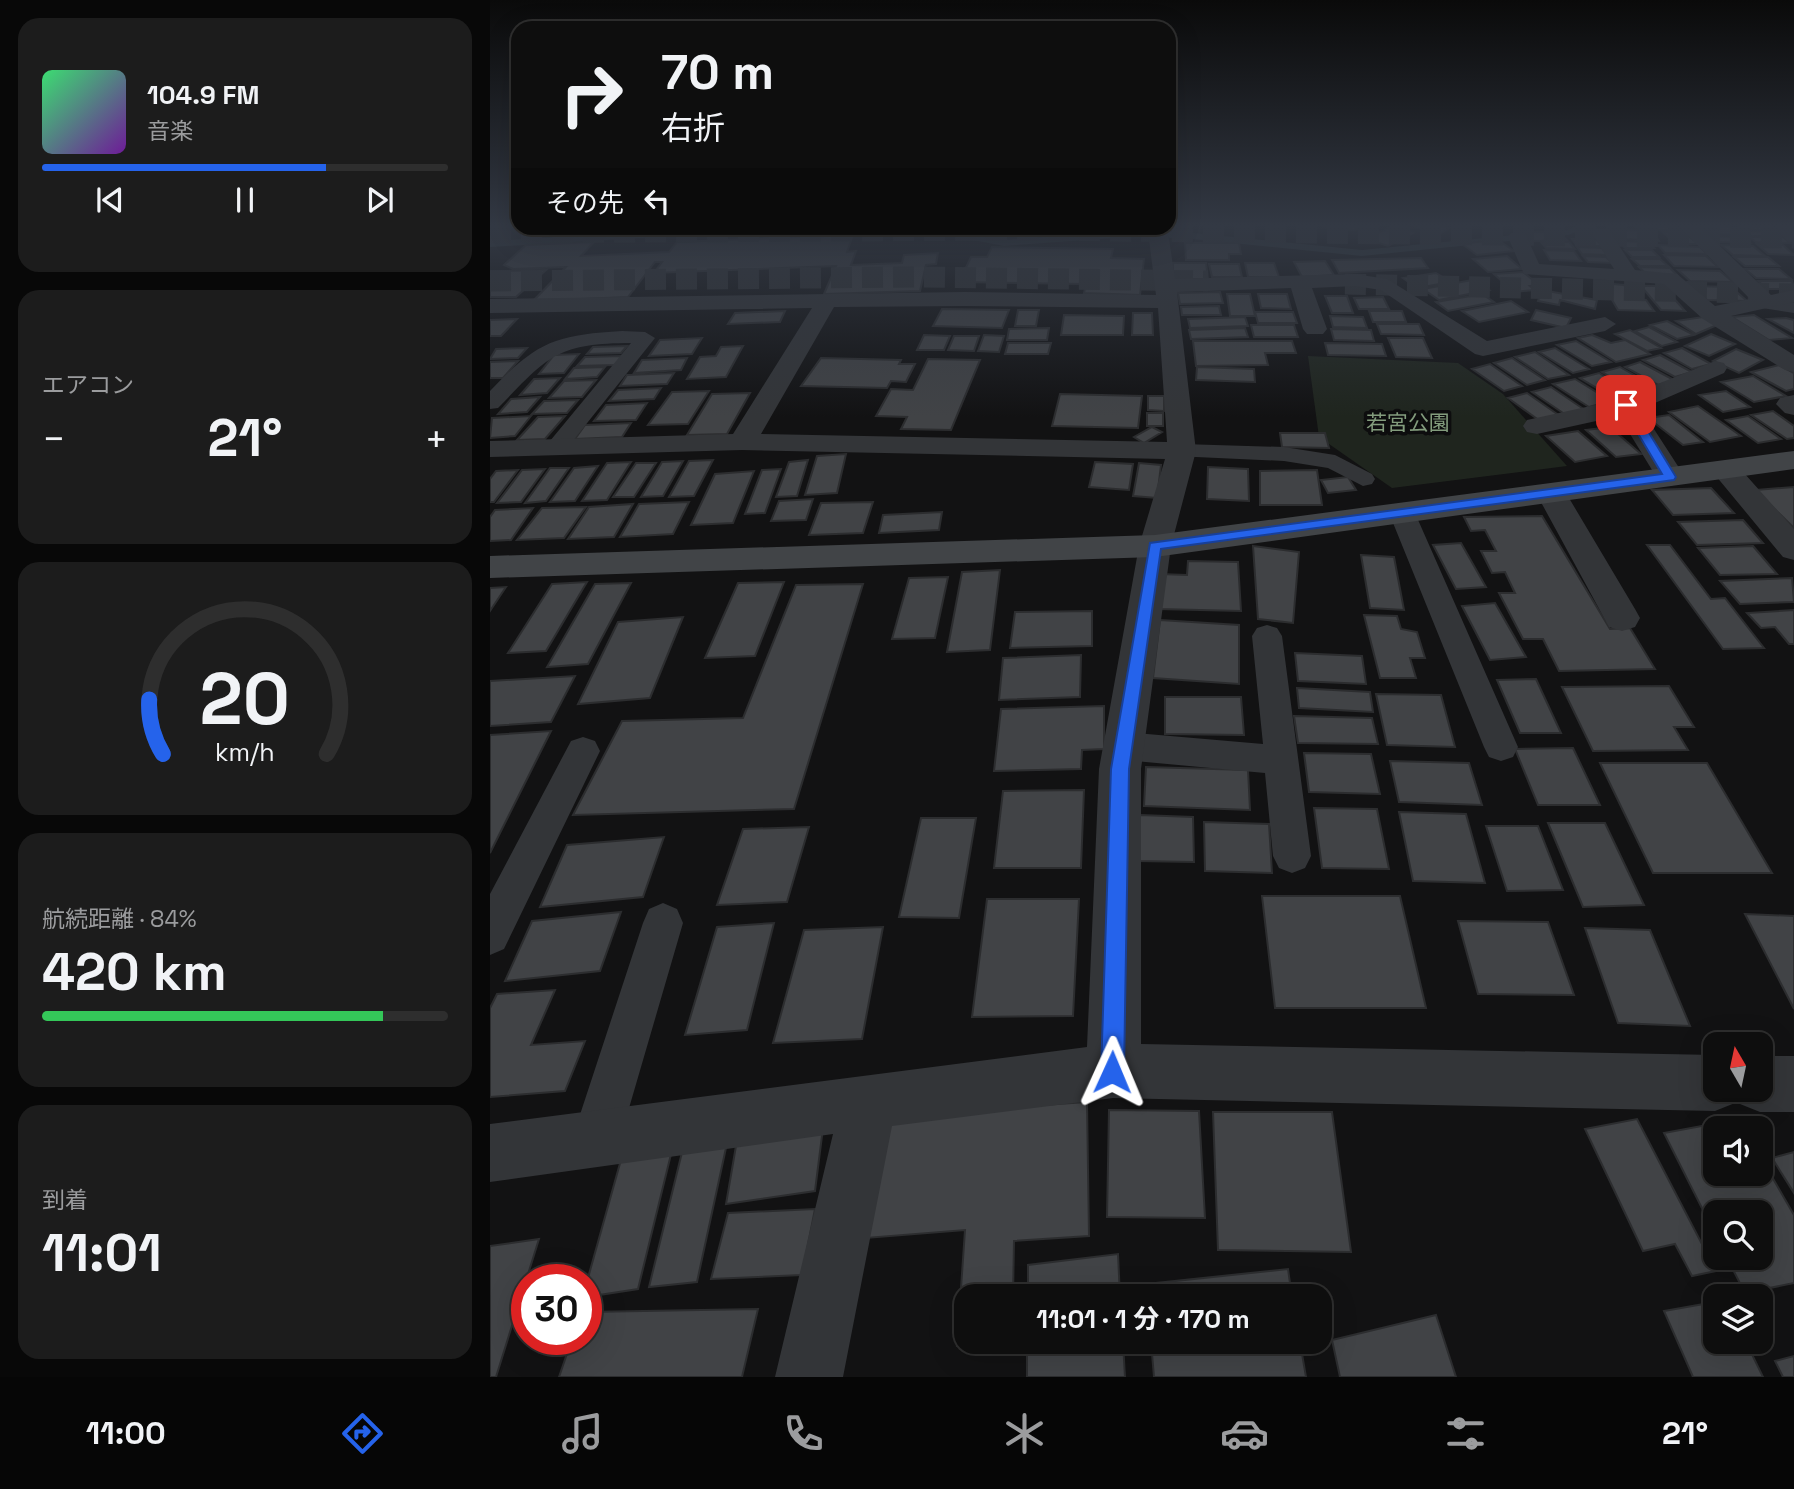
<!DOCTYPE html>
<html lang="ja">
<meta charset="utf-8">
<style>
body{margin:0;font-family:"Space Grotesk","Noto Sans JP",sans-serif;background:#1c1c1c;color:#f1f3f6;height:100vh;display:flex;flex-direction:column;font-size:26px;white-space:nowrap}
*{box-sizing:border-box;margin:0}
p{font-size:23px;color:#9b9c9e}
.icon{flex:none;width:38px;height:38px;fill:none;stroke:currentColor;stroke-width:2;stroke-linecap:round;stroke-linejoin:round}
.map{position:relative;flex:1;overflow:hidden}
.details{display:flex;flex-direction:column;gap:18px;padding:18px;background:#080808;width:490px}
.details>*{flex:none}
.banner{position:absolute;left:21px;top:21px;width:665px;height:214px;border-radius:21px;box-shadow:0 7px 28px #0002,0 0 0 2px #2e2e2e;background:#0e0e0e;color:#f1f3f6;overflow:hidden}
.needle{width:46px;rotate:351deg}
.fabs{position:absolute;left:1213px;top:1032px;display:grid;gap:14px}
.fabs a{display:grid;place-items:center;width:70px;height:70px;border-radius:14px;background:#0e0e0e;box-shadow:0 7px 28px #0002,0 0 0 2px #2e2e2e;font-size:35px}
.speed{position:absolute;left:21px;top:1264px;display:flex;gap:14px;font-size:35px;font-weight:700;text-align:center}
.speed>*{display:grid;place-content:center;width:91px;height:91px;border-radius:50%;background:#0e0e0e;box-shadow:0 7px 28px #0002,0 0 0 2px #2e2e2e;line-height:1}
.speed .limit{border:10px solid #d22;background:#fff;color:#111}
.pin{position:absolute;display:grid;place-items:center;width:60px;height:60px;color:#fff;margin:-30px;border-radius:14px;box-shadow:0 4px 10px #0006}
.me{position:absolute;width:77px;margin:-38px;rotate:1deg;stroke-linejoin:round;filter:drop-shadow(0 0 5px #0008)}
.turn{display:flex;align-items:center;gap:24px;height:147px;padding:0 35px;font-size:32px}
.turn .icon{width:91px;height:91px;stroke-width:2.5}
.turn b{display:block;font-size:49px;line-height:60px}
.then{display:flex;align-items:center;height:66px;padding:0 35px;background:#0003;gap:14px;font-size:26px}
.big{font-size:52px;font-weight:700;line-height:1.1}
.details .card{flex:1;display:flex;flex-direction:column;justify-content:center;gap:10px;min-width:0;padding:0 24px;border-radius:21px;background:#1c1c1c}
.details .dial{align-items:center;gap:0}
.dial svg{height:182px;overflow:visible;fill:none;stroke:#2e2e2e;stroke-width:7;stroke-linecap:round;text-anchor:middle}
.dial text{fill:#f1f3f6;stroke:none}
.song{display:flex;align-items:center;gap:21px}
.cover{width:84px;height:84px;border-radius:10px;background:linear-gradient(135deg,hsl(140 70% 55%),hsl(280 70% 35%))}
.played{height:7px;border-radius:4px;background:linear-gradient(90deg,#2563eb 70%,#2e2e2e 70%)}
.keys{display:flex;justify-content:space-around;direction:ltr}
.heat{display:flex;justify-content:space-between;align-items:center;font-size:38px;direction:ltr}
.charge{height:10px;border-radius:5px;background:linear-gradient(90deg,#34c759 84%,#2e2e2e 0)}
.trip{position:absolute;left:464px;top:1284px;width:378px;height:70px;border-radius:21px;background:#0e0e0e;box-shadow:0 7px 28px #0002,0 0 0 2px #2e2e2e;font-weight:700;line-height:70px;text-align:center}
.dock{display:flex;height:112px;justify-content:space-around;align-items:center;background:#060606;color:#9b9c9e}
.dock .icon{width:49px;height:49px}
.dock .on{color:#2563eb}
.dock b{font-size:32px;color:#f1f3f6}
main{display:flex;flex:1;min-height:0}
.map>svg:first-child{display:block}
</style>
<main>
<section class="details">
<div class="card">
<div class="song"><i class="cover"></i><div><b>104.9 FM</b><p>音楽</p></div></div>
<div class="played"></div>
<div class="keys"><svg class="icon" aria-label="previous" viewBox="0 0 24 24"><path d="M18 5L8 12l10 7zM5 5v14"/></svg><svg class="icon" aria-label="pause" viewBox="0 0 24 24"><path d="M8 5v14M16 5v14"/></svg><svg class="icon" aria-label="next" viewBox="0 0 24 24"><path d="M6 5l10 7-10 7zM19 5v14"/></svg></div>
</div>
<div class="card"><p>エアコン</p>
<div class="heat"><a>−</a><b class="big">21°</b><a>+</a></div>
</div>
<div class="card dial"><svg viewBox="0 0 100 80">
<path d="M14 69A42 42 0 1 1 86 69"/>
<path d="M14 69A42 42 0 0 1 8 45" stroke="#2563eb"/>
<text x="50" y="56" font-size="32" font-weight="700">20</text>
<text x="50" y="72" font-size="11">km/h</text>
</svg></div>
<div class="card"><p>航続距離 · 84%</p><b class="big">420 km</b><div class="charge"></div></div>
<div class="card"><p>到着</p><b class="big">11:01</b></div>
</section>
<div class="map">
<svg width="1304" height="1377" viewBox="0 0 1304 1377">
<rect width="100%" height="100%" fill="#121213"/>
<!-- green -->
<path fill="#1f251e" d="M818 356 968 363 1013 394 1077 466 902 488 829 437Z"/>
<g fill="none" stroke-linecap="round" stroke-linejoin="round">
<!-- stream -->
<path fill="#2c373a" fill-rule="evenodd" d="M1092 224H1105L1078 235 872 256 693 238 637 237 514 246 420 228H436L514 240 637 231 693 232 872 250 1077 230Z
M232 228H270L266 231 0 247V241Z"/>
</g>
<!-- building -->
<path fill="#414346" stroke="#2c2d2f" stroke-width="2" d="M820 224H887L863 230Z
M917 224H945L959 228 950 234Z
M1143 224 1184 225 1189 231 1147 229Z
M1246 224H1281L1288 231 1251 229Z
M1208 225 1240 226 1250 235 1218 234Z
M900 227 923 233 898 246 876 239Z
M1129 229 1162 231 1169 241 1136 239Z
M1252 231 1290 232 1296 236H1257Z
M1035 232H1068L1077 240 1044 241Z
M1173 232 1195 233 1208 244H1185Z
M363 235 357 252 366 251 361 265 412 263 414 255 448 253 446 264 436 265 430 291 334 294 346 266 164 273 172 262H165L138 297 43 301 76 267 23 269 14 265 36 245 104 242 91 256 179 252 187 242Z
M1220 236 1253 237 1260 243 1227 242Z
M1259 237H1293L1300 243 1266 242Z
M1082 239H1106L1112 246H1087Z
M995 241 1011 242 1024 251 987 255 972 244Z
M1128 241 1157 242 1164 248H1135Z
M1051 242H1079L1085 249 1056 248Z
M695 243H749L751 254H739V260H696Z
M1267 244 1293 245 1304 255 1278 254Z
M1168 245 1210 247 1217 254 1175 253Z
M1231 245 1263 246 1275 256 1243 255Z
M502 247 623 249 621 258 654 259 650 295 594 293 596 284 469 282 481 257H497Z
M1087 247 1112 248 1117 255 1092 254Z
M1054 250 1084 251 1091 261 1060 260Z
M1135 250H1162L1169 257H1142Z
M1174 255 1216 256 1228 267 1184 266Z
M1017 256 1032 269 998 272 983 259Z
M1093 256 1116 257 1122 263 1098 262Z
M1244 257H1278L1289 266H1255Z
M931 258 938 268 849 273 842 260Z
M1142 259H1170L1178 266H1150Z
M835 261 844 275 812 277 804 262Z
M683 263H716L718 279H683Z
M755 263H784L789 277H758Z
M719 264H749L752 277H722Z
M1149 267 1180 268 1187 275 1156 274Z
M1255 269H1289L1301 279 1266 278Z
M56 270 26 297H0V271Z
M1188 270 1230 271 1243 282 1200 281Z
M1033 272 1049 285 1040 286 1045 290 1024 292 1004 274Z
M946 273 961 282 927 288 913 278Z
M982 280 999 290 949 300 933 289Z
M1268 281H1302L1304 289H1277Z
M1112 283 1134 285 1144 299 1156 300 1164 311 1128 310Z
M1151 286H1173L1195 311 1171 310Z
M1203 286 1241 287 1257 301 1217 300Z
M1052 290 1107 300 1105 309 1070 300 1069 305 1048 301Z
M730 292 733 303 690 304 688 293Z
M737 294H760L765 316H740Z
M768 294H797L801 309 771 308Z
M992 294 1004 302 958 311 946 302Z
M835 296H857L863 313H842Z
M893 297 899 309H869L864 298Z
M1021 301 1038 312 989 322 972 311Z
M729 306 731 315H692L691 307Z
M452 309 519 310 512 328 443 326Z
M528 310H549L546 326H525Z
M1046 310 1081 318 1076 328 1041 320Z
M295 311 290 322 238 324 245 313Z
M879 311H912L916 322H883Z
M765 312H803L807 323H768Z
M643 313H662L663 335H642Z
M574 315 634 316 633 335H571Z
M1264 315 1302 338 1279 340 1242 317Z
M840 316 873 317 877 328 843 327Z
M755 317 758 326 700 328 698 319Z
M1213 317 1227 325 1206 334 1186 321Z
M1296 318 1304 320V333L1278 319Z
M27 319 11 336H0V320Z
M1177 321 1204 335 1187 339 1160 325Z
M887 324H929L934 335 891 334Z
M761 325H804L808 337H764Z
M1159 327 1187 342 1172 346 1145 331Z
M559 328 557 340H517L519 329Z
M755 328 758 337 701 339 699 330Z
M841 329 881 330 884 341 844 340Z
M1140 330 1171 348 1157 351 1125 334Z
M1221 334 1245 344 1219 356 1195 346Z
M434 335 460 336 454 350H427Z
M494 335 514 336 509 352 488 351Z
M1102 335 1121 343 1135 340 1160 354 1126 362 1088 338Z
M464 336H489L484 351 458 350Z
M212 338 202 354 159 356 170 340Z
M898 338H933L942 358 906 357Z
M703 341H802L806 353H775L778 365 706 366Z
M1086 341 1121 362 1102 366 1067 345Z
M518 343H561L558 354H515Z
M835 343 892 344 896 356 838 355Z
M137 346 131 353 97 354 103 347Z
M253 346 236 377 197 379 210 357 226 356 231 347Z
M37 348 28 358 0 359 6 349Z
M1065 348 1099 369 1083 373 1049 352Z
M1192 348 1221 364 1202 369 1174 353Z
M1246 349 1273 360 1249 373 1223 361Z
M1045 352 1079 375 1058 379 1025 357Z
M89 354 74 373 49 374 64 355Z
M1170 355 1202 372 1185 377 1153 360Z
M132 356 125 365 87 366 95 357Z
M197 358 191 370 144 373 152 360Z
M331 358 411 360 409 364H425L416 382 401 381 397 388 311 386Z
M1022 358 1055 380 1037 385 1004 363Z
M438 359 490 360 461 430 411 429 417 417 386 416 401 389 423 390Z
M28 361 13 378H0V362Z
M1150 362 1184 380 1168 385 1135 367Z
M1000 364 1032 386 1014 391 982 369Z
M1289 365 1304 373V389L1296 391 1261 372Z
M115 367 107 377 75 379 84 368Z
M707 367 764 369 765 382 706 380Z
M1130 367 1165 387 1147 392 1112 372Z
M184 373 177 384 130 386 137 375Z
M1109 373 1144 394 1125 399 1090 378Z
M1263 376 1296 396 1264 402 1231 382Z
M70 378 57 393 30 395 44 379Z
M1085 379 1121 401 1099 407 1063 384Z
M106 380 92 397 59 398 74 381Z
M1061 387 1095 410 1076 415 1042 392Z
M171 388 164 399 119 401 128 390Z
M219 391 198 424 158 425 182 392Z
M1236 391 1260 407 1233 412 1209 395Z
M260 393 237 434 197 435 222 394Z
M1037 393 1070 416 1050 421 1018 398Z
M570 394 652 396 648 428 562 426Z
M658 396H674V411L658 410Z
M50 397 37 412 8 414 21 399Z
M88 400 77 413 42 414 54 401Z
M157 403 146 420 104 421 116 405Z
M1208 406 1251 436 1220 442 1179 412Z
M1283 411 1304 426V438L1297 439 1261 415Z
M657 413H673V426H657Z
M1179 415 1213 442 1193 445 1158 418Z
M41 416 25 436 0 438 2 418Z
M75 416 55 439 27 440 48 417Z
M1258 416 1291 439 1268 443 1236 420Z
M141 423 132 437 85 439 95 425Z
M662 427 672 432 654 443 644 437Z
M1120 427 1151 454 1126 457 1096 430Z
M1088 431 1117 456 1085 462 1056 436Z
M790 433H835L839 448 792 447Z
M356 454 347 493 315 495 327 456Z
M223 460 204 496 179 497 199 461Z
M318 460 307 496 286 497 299 462Z
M193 461 173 496 151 497 172 462Z
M141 462 117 500 92 501 117 463Z
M605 462 643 464 639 490 599 487Z
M146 463H166L144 497H123Z
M649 463 671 465 667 498 643 496Z
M108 466 85 501 60 502 84 468Z
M718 467 758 469 759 501 717 499Z
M60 468H79L56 501 35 503Z
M55 469 31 502 7 503 32 470Z
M291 469 275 513 255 514 272 470Z
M28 470 4 502H0V479L6 471Z
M827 470 832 505H770V471Z
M264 471 243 523 201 525 225 474Z
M858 477 866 490 838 493 831 480Z
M1304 487V528L1265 490Z
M1221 488 1244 513 1183 515 1162 490Z
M323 499 316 520 281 521 289 501Z
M199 502 183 534 130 537 149 504Z
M383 502 373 533 319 535 331 503Z
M143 504 124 537 78 539 99 507Z
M96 507 74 538 27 540 52 508Z
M43 508 21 540 0 541V517L5 510Z
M452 512 449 530 389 533 393 515Z
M1052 516 1120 629 1140 628 1165 669 1069 671 1053 639H1033L1009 593H1025L1015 572 1002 573 991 551H1006L995 530 981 531 974 517Z
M1253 520 1273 543 1207 545 1188 522Z
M971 543 996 587 966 589 943 545Z
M1157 545H1180L1221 599 1235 598 1274 648 1233 649Z
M763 546 809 552 803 623 768 619Z
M1263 546 1287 574 1230 575 1208 548Z
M871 555 904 557 914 610 880 608Z
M698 561 748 562 751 611 668 609 670 574 697 575Z
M510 570 500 650 457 652 472 572Z
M458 577 445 638 402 639 419 578Z
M1302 578 1304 602 1250 604 1230 581Z
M97 582 56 651 18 653 62 584Z
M294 582 265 656 215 658 248 583Z
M141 583 98 664 57 667 105 584Z
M373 584 304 809 83 815 132 721 253 718 306 585Z
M16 587 0 611V588Z
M1005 603 1036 657 1000 660 972 606Z
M1304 610V644H1299L1285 627 1271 628 1257 613Z
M602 611V646L520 648 525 612Z
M874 615 907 616 911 629 927 632 935 658H920L926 678H890Z
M193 617 160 698 88 704 128 622Z
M670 620 749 625V684L663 678Z
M805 653 872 656 876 684 808 681Z
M591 655 590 697 509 700 513 658Z
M85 676 61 722 0 726V681Z
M1046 679 1071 733H1030L1007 680Z
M1179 686 1204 727H1184L1198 750 1103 751 1072 687Z
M807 688 880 692 883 712 809 708Z
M886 694 951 695 965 747 897 745Z
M675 697H751L754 735 675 734Z
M614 706V749L592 750 591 769 504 771 511 709Z
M804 716 882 718 888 744 808 743Z
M61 731 0 853V735Z
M1083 748 1110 805H1048L1025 749Z
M814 753 881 754 890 794 819 792Z
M900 761 979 763 992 805 909 802Z
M1110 763H1217L1282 873H1163Z
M656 767 758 770 760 810 654 806Z
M594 790 591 868H504L513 791Z
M824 808 887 809 899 869 832 868Z
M909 812 976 814 995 883 923 881Z
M650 815 703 817 704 862 648 861Z
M431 818H486L469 918 409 917Z
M714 822 779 824 782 873 715 871Z
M1058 823H1115L1154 905 1093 907Z
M996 826H1048L1073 890 1017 891Z
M319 827 297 902 227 905 253 829Z
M174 837 153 897 50 907 77 845Z
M772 896H910L936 1008H785Z
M497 899H589L583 1016 482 1017Z
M131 912 110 971 15 981 42 921Z
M1255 914 1304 916V1009Z
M968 921 1058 922 1084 995 988 994Z
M284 923 257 1030 195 1035 227 927Z
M393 927 372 1039 283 1043 314 930Z
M1095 928 1160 930 1200 1026 1128 1023Z
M65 990 41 1045 95 1041 75 1091 0 1097V1008L7 994Z
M597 1102 599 1236 524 1241 523 1297H476V1342H510L467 1346 475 1230 376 1238 393 1116Z
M619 1110 709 1111 715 1218 617 1217Z
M723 1112H842L861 1252 728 1250Z
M1147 1119 1226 1271 1202 1276 1185 1244 1153 1251 1095 1129Z
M1249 1119 1255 1129H1225V1174H1270V1156L1304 1215V1283L1255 1293 1237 1258H1270V1213H1225V1234L1174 1133Z
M333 1128 325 1191 236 1204 247 1140Z
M239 1134 207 1282 159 1287 195 1140Z
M184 1142 148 1289 96 1297V1285L134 1149Z
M1304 1152V1193L1282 1158Z
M325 1209 312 1275 221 1279 238 1213Z
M49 1239 6 1377H0V1246Z
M628 1254 630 1297H538V1265Z
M798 1269 802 1297H658L657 1284Z
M1225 1302V1342H1256L1273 1377H1203L1174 1311Z
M268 1309 252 1377H69L82 1339H96V1312Z
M946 1315 966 1377H850L842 1340Z
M537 1342H633L635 1377H537Z
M661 1342H810L816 1377H664Z
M1304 1356V1377H1293L1285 1361Z"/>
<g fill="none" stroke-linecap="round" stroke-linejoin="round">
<!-- highway-tunnel -->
<path stroke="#2f3133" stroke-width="21" stroke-dasharray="21 10" stroke-linecap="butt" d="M0 233 531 230 1304 238
M0 281 428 277 718 281
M855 284 1304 294"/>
<!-- lane -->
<path fill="#333538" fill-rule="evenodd" d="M1278 299 1304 303V313L1272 308 1269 304Z
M132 331 155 332 165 338 74 452H58L55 447 141 343C65 343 57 358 8 408L0 409V391C47 342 64 335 132 331Z
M692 444 794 447 845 455 882 474 885 479 882 484 873 486 838 468 794 461 684 456 680 451 684 446Z
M912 505 921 507 925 513 1028 747 1023 757 1011 761 999 757 994 747 899 513 903 507Z
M777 625 787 628 792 636 821 856 815 868 802 873 789 868 783 856 775 773 634 760 622 756 617 746 622 736 634 732 773 744 762 636 767 628Z
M93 737 105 741 110 751 14 949 0 955V894L81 741Z
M173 903 187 909 193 923 130 1139 123 1156 106 1163 89 1156 82 1139 153 923 159 909Z"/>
<!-- street -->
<path fill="#333538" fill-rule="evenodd" d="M1187 224H1207L1281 295 1304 290V302L1241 316 1304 355V372L1295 370 1213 319 1174 284 1034 274 1018 237 1021 233H1035L1049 264 1124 269 1102 233 1104 229H1118L1145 270 1187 274 1225 306 1260 299Z
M1283 224H1303L1304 243 1297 241Z
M654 228H672L679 239 685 279 865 274 897 279 997 341 1115 317 1126 324 1115 331 993 356 985 354 891 290 865 286 822 288 837 329 833 334H817L813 329 801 288 687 292 706 451 681 546 651 769V1044L1225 1055V1090H1270V1056H1304V1112H1270L1250 1104 1247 1096 1245 1103 1225 1111 623 1098 402 1126 353 1377H285L343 1134 0 1182V1124L597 1047 609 769 649 546 675 459 252 450 0 457V441L243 434 322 308 0 313V299L475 292 666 295 659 239ZM475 306 668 308 677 442 271 434 344 307Z
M1225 361 1234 363 1237 368 1234 373 1151 409 1195 477 1190 483 1180 486 1170 483 1129 416 1047 434 1037 432 1033 426 1037 420 1128 400Z
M1304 395V415L1295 413 1286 404 1290 398Z
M1236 461 1246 464 1304 529V560L1293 557 1221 470 1226 464Z
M1061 484 1072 487 1076 493 1145 609 1150 618 1145 627 1132 631 1119 627 1046 493 1050 487Z"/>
<!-- secondary -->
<path fill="#414447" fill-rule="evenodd" d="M1304 451V469L665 557 0 578V556L665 535Z"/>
</g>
<!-- sky -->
<linearGradient id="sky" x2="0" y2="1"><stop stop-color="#0a0a0a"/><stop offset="0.54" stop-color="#333944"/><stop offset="1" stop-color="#333944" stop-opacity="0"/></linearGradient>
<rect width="1304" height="417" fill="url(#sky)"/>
<!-- route -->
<path fill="#2563eb" stroke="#184099" stroke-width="2" d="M1132 403 1142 405 1186 477 1184 480 671 549 639 769 634 1072 631 1080 622 1083 614 1080 611 1072 621 769 660 543 1172 474 1131 405Z"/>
<g text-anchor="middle" stroke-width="7" stroke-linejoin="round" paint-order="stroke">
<!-- far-park labels -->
<g font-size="21" fill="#839c7d" stroke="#0d0d0e">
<text x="918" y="430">若宮公園</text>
</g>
</g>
</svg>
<div class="fabs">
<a><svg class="needle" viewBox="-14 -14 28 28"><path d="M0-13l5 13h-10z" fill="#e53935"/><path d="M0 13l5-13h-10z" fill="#9b9c9e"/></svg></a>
<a><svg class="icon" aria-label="sound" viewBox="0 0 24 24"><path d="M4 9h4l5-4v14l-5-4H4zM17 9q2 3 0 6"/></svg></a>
<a><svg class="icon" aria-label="search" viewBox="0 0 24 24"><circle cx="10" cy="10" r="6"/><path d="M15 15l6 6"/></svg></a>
<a><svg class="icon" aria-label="layers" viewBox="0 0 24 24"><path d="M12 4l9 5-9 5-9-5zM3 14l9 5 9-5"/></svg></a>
</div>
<div class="speed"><div class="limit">30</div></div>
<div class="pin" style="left:1136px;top:405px;background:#d93025"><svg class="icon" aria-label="arrive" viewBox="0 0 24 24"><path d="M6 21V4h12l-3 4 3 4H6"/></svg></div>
<svg class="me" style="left:622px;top:1072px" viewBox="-20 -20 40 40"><path d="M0-17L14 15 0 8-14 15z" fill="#2563eb" stroke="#fff" stroke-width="4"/></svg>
<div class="trip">11:01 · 1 分 · 170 m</div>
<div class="banner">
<div class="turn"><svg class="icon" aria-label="right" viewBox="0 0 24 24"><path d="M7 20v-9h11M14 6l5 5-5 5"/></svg><div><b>70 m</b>右折</div></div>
<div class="then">その先<svg class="icon" aria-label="left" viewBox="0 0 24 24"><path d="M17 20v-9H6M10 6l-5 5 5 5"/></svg></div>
</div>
</div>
</main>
<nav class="dock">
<b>11:00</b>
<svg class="icon on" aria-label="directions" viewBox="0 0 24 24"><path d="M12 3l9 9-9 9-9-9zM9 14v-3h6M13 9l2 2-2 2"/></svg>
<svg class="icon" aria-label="music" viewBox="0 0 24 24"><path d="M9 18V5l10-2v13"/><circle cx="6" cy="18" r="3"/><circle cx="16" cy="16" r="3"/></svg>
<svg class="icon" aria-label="phone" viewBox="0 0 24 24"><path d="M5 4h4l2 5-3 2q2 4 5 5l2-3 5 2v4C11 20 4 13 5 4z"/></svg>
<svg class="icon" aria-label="climate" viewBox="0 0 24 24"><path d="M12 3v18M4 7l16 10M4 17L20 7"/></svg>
<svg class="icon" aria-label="car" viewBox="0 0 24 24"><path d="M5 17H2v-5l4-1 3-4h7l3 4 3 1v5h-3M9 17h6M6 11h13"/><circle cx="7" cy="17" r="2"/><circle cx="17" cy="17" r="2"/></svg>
<svg class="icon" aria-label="filters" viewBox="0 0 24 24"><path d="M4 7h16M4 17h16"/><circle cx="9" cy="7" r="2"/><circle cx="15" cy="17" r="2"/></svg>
<b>21°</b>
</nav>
